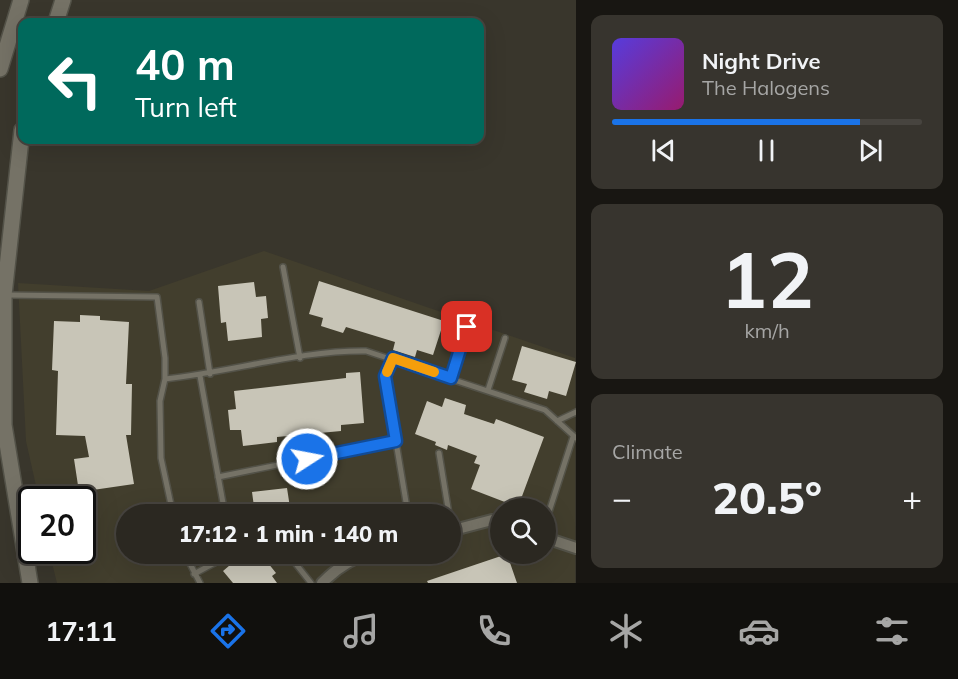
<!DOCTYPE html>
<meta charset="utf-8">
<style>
body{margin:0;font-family:Mulish,sans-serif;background:#37342e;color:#f1f3f6;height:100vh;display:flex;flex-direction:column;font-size:22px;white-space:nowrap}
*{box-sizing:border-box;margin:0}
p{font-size:20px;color:#a6a6a5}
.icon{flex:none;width:33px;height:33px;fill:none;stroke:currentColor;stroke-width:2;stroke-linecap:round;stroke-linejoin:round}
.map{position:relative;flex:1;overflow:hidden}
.sheet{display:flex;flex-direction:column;gap:15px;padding:15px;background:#181612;width:382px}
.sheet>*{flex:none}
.hud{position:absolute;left:18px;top:18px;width:466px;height:126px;border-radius:12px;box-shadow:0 6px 24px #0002,0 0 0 2px #47443f;background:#00695c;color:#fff;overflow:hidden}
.fabs{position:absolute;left:490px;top:498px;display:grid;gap:12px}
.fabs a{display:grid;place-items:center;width:66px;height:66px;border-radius:50%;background:#2b2821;box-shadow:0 6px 24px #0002,0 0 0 2px #47443f;font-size:30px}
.speed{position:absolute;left:18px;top:486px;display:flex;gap:12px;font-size:30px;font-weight:700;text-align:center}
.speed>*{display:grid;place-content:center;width:78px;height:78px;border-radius:50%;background:#2b2821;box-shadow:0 6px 24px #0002,0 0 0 2px #47443f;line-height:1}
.speed .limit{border:3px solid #111;border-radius:9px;background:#fff;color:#111}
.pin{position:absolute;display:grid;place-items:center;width:51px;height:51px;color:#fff;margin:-26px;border-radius:12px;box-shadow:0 3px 9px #0006}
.me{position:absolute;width:66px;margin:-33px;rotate:79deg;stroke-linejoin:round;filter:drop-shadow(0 0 4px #0008)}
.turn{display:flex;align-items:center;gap:21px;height:126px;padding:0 18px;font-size:27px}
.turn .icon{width:78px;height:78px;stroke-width:2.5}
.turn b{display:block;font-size:42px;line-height:51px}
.big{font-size:45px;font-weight:800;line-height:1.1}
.sheet .card{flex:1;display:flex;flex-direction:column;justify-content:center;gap:9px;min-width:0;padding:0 21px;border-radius:12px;background:#37342e}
.sheet .dial{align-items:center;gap:0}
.dial b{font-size:78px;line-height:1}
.song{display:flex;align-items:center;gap:18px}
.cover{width:72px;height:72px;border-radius:9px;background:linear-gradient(135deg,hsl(250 70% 55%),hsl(320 70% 35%))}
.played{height:6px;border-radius:3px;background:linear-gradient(90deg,#1a73e8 80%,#47443f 80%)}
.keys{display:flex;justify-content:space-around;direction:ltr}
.heat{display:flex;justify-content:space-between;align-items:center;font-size:33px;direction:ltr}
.trip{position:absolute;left:116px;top:504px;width:345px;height:60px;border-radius:30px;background:#2b2821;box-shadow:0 6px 24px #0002,0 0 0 2px #47443f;font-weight:800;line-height:60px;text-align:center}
.menu{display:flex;height:96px;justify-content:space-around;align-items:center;background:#11100d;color:#a6a6a5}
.menu .icon{width:42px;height:42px}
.menu .on{color:#1a73e8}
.menu b{font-size:27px;color:#f1f3f6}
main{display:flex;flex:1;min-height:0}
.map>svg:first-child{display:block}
</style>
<main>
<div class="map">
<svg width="576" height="583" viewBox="0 0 576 583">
<rect width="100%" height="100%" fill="#39362c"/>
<!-- built -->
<path fill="#423e2d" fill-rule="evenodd" d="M264 251 575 358V583H57L49 551 82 550V500L39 499 26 441 18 283 149 291ZM501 508H546V554H501ZM126 514H450V554H126Z"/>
<!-- building -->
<path fill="#c8c5b7" d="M319 281 444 321 433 355 417 350 415 357 393 350 395 342 346 327 343 333 321 326 323 318 309 314Z
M254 282 256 297 266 296 268 318 261 319 262 337 228 341 226 322 221 323 218 286Z
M80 315 100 316V320L129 322 126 384H132L131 435H126L134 484 79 492 74 459 89 457 85 436 56 435 58 371 52 370 54 321 80 322Z
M522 346 576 362 566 396 549 391 547 399 524 392 527 384 512 380Z
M360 372 364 423 341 425V431L277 437V442L243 446 241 430H230L228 410 236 409 234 391 346 378V373Z
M445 398 466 405 464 414 494 424 496 419 544 437 518 507 471 489 480 465 474 463 477 456 448 445 447 450 435 445 436 442 415 434 427 401 442 407Z
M287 488 291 514H255L252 492Z
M243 554H255L264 565 268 563 276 573 272 576 277 583H233L223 571Z
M507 554 517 583H428L427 581Z"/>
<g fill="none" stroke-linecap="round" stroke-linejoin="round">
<defs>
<path id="service" d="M283 267 300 358
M7 295 157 297 165 358V379L160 401 161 458 173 514
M199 302 210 374
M393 358 385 376 408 514
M200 376 225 514
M451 378 467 327
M165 379C231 372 301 350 366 351L545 410 576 438
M488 390 505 338
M557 421 576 412
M439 453 449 514
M218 477 396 441
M546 521 573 437
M185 554 200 583
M288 554 311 583
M194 574 231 554"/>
<path id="minor" d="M450 531 492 520 501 523
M546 538 576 548
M322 583C335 570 351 558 369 554"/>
<path id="secondary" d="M56 22 63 0
M0 69 21 0
M22 130 4 295V425L30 583"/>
</defs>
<!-- service casing -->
<use href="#service" stroke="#535248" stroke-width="8"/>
<!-- minor casing -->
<use href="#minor" stroke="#535248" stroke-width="14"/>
<!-- secondary casing -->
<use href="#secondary" stroke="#535248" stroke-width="18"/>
<!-- service -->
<use href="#service" stroke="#757266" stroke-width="5"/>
<!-- minor -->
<use href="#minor" stroke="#757266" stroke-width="10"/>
<!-- secondary -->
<use href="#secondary" stroke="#757266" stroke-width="15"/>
</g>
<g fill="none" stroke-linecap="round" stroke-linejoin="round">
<defs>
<path id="route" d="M307 459 396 441 385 376 393 358 451 378 467 327"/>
</defs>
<!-- route casing -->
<use href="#route" stroke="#114b97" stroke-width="15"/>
<!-- route -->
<use href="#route" stroke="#1a73e8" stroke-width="10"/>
<!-- slow -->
<path stroke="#f59e0b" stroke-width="10" d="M387 372 393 358 434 372"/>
</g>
</svg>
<div class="fabs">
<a><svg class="icon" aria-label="search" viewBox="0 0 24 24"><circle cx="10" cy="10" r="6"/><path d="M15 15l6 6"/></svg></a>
</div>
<div class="speed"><div class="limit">20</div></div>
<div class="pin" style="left:467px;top:327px;background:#d93025"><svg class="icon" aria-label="arrive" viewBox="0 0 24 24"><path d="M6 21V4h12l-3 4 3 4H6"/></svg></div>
<svg class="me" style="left:307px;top:459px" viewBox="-20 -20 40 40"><circle r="17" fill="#1a73e8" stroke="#fff" stroke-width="3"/><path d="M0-11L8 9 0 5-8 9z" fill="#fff"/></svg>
<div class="trip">17:12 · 1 min · 140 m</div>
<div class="hud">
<div class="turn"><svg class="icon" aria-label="left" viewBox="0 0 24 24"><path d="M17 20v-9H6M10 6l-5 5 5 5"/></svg><div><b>40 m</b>Turn left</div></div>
</div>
</div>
<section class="sheet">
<div class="card">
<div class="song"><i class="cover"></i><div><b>Night Drive</b><p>The Halogens</p></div></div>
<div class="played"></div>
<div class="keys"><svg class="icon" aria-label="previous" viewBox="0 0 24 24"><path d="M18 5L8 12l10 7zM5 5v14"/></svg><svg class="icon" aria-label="pause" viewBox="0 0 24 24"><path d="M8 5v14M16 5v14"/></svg><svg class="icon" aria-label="next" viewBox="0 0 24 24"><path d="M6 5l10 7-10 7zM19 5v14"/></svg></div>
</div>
<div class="card dial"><b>12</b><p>km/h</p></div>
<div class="card"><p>Climate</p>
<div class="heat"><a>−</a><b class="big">20.5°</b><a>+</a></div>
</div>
</section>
</main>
<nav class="menu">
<b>17:11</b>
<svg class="icon on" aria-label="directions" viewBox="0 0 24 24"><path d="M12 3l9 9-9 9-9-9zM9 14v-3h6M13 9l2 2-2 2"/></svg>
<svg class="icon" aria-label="music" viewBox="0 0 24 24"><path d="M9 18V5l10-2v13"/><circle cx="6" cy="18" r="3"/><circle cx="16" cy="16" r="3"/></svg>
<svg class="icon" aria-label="phone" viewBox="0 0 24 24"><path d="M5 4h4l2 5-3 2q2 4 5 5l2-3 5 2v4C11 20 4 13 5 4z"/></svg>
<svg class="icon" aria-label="climate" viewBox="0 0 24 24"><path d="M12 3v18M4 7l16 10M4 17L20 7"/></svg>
<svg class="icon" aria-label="car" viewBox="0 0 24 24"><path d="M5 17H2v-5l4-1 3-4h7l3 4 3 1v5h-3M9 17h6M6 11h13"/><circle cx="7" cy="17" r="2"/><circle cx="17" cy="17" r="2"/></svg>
<svg class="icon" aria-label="filters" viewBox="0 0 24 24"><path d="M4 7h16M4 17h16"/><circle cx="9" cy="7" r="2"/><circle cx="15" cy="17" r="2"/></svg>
</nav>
